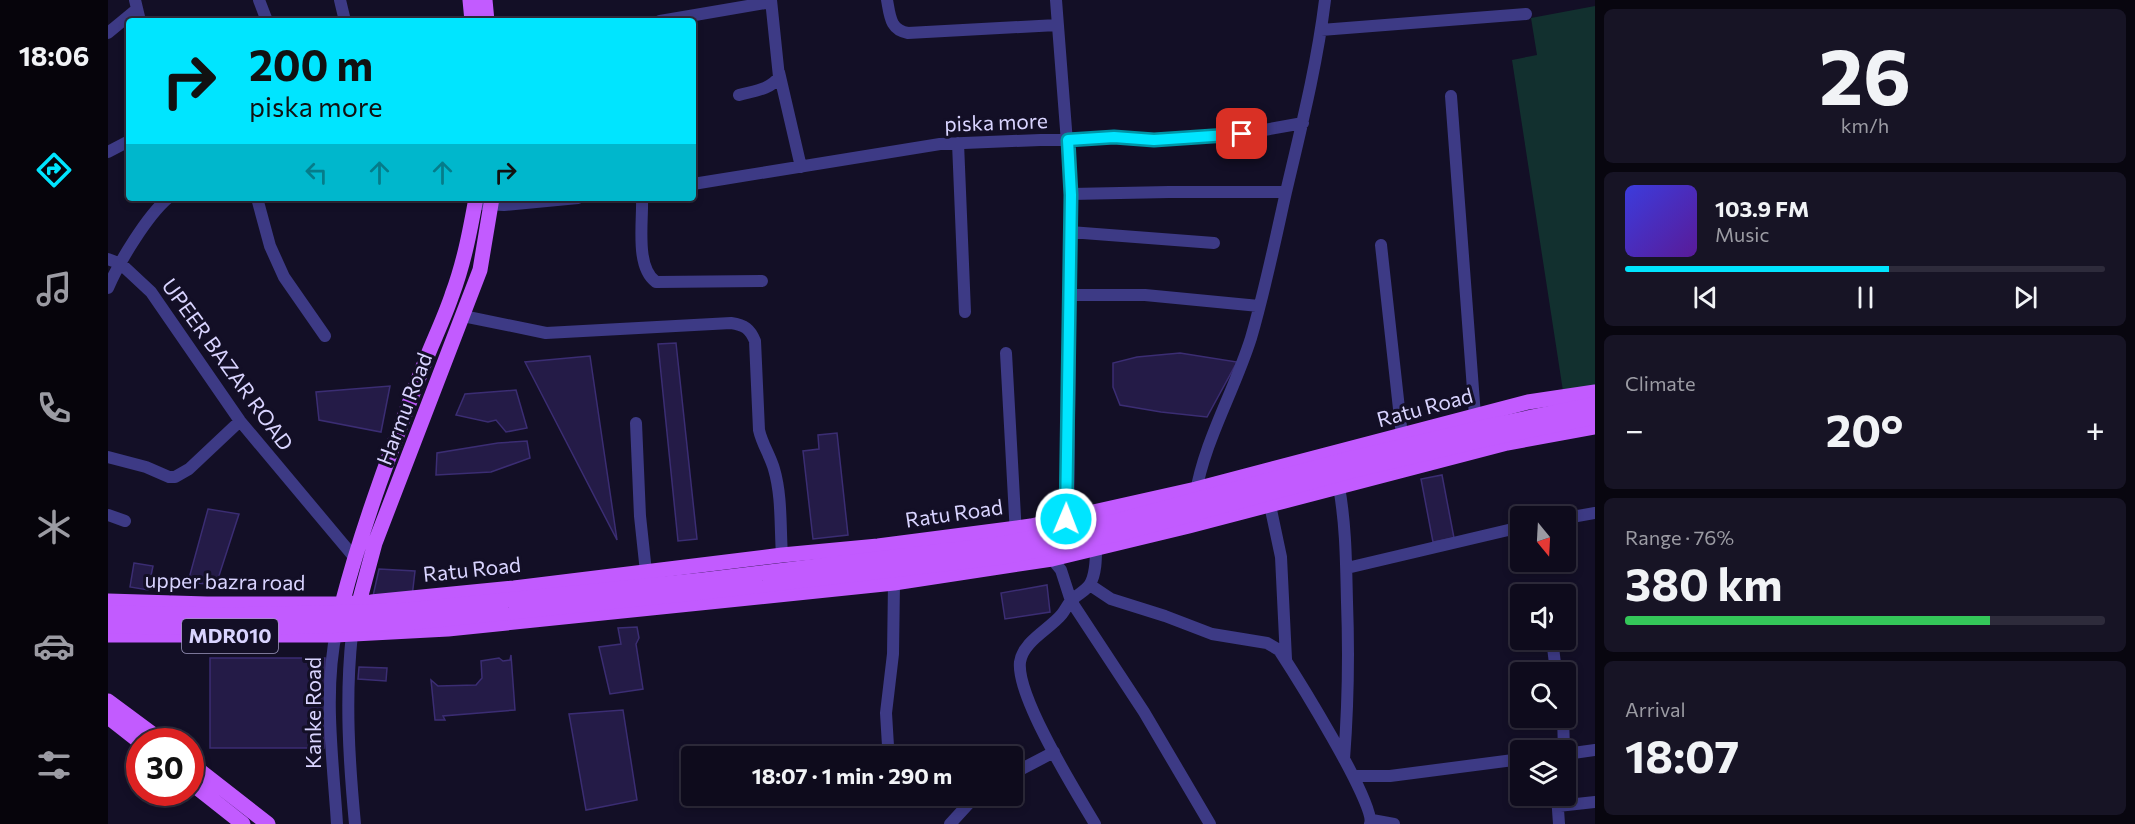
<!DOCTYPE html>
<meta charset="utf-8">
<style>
body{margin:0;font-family:Commissioner,sans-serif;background:#171425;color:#f1f3f6;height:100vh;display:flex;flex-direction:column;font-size:22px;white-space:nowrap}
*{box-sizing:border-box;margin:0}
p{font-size:20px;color:#9b9ba3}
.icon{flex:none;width:33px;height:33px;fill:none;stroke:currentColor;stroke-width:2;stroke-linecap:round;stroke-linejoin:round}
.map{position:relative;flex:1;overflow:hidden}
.side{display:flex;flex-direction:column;gap:9px;padding:9px;background:#08060f;width:540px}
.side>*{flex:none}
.guide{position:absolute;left:18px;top:18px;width:570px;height:183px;border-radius:6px;box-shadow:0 3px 9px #0003,0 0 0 2px #2e2b3b;background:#00e5ff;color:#111;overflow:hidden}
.needle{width:39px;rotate:162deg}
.fabs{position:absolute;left:1402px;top:506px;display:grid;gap:12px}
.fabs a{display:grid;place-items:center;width:66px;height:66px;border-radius:6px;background:#0e0b1c;box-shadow:0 3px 9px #0003,0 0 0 2px #2e2b3b;font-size:30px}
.speed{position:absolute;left:18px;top:728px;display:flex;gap:12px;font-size:30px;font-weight:700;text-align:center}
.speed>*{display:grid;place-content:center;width:78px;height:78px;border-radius:50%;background:#0e0b1c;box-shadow:0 3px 9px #0003,0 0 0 2px #2e2b3b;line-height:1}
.speed .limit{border:9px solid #d22;background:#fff;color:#111}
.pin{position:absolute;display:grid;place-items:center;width:51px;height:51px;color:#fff;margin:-26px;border-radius:12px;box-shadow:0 3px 9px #0006}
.me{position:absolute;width:66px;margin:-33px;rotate:1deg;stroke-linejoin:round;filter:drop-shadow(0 0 4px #0008)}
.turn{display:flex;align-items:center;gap:21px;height:126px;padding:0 24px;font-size:27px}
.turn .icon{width:78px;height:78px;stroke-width:2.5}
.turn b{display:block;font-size:42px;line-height:51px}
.lanes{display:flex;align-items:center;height:57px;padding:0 24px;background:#0003;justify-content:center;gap:30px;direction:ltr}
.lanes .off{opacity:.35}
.big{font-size:45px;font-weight:700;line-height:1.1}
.side .widget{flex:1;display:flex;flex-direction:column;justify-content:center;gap:9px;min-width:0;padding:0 21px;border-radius:9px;background:#171425}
.side .dial{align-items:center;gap:0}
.dial b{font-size:78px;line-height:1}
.song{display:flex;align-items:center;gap:18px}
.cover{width:72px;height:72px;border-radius:9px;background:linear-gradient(135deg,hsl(240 70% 55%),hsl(270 70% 35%))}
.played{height:6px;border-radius:3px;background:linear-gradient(90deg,#00e5ff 55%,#2e2b3b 55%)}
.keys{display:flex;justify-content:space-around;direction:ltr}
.heat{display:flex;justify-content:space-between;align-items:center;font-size:33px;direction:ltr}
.charge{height:9px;border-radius:4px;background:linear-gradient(90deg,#34c759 76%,#2e2b3b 0)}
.trip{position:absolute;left:573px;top:746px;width:342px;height:60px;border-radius:6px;background:#0e0b1c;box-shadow:0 3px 9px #0003,0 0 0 2px #2e2b3b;font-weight:700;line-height:60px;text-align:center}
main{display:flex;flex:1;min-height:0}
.menu{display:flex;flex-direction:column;width:108px;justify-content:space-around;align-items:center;background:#06040b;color:#9b9ba3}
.menu .icon{width:42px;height:42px}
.menu .active{color:#00e5ff}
.menu b{font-size:27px;color:#f1f3f6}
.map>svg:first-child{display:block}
</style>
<main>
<nav class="menu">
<b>18:06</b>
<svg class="icon active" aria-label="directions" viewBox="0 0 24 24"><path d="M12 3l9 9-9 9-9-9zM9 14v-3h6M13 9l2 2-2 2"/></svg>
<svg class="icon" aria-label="music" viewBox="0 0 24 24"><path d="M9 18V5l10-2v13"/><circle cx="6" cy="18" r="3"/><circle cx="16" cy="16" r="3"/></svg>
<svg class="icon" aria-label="phone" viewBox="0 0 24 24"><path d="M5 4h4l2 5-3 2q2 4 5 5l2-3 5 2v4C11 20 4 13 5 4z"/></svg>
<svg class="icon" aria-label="climate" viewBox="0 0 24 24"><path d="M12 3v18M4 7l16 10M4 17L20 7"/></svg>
<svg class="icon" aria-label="car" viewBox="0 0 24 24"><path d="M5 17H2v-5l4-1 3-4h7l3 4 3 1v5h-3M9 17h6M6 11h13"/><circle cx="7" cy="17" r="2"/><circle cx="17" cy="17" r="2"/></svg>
<svg class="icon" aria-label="filters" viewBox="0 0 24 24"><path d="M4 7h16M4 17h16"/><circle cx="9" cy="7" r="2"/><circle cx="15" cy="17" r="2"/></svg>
</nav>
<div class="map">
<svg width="1487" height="824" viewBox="0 0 1487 824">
<rect width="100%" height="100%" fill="#130f26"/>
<!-- green -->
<path fill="#12302f" d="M1487 6V386L1455 391 1404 60 1429 55 1423 18Z"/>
<!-- building -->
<path fill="#241b47" stroke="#3b2d73" stroke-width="1.5" d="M568 343 589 539 570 541 550 344Z
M1072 353 1129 362 1099 417 1053 412 1012 405 1005 387V363L1029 357Z
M482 356 509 540 417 362Z
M282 386 273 432 211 420 208 392Z
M408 390 419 428 398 432 388 420 380 422 348 415 357 394Z
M729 433 740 535 705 539 695 451 711 449 710 435Z
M419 441 422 458 408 463 383 472 328 475 329 453 390 443Z
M1334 475 1346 538 1325 542 1313 479Z
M100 509 131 514 108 585 80 582Z
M26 563 45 566 40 590 22 587Z
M271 569 307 571 304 597 265 596Z
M939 585 942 612 897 619 893 593Z
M529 627 531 638 528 644 535 689 502 694 491 647 513 644 510 628Z
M403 655 407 710 335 716 337 720H327L323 680 330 686 368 685 374 678 373 661 391 658 395 661 402 660Z
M102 658H217L216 748H102Z
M251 667 279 668 278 681 250 679Z
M515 710 529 800 478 810 461 714Z"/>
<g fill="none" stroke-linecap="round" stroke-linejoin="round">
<!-- minor -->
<path stroke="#3d3a85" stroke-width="12" d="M27 0 32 21
M151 0 159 21
M232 0 237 21
M779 0C782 16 782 30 800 33L949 25
M948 0 963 194 960 526
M552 21 663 2
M1213 30 1418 14
M0 33 29 9
M671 72 693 167
M631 95C645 91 662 90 671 77L663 0
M1343 96 1367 416
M850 143 857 312
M0 152 21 141
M585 184 832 144 1006 137 1046 139 1086 137 1134 134 1195 123
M963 194 1061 192H1178
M149 198 162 246 176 277 217 336
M534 198C535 222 527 267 548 282L654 281
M374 204 396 205 470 198
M962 232 1106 243
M1273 245 1294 436
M0 259 13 264 43 292 132 421 246 557
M0 288C11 262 39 216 60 198
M961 295H1037L1151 306
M355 316 438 333 623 323C637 325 642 329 647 341L651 430C654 444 662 455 666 469 674 496 672 527 674 555
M898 353 908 535
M528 423 532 516 538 572
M0 457 38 467 61 477H67L81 469 132 421
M1231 487C1238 526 1238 563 1239 602 1241 655 1240 707 1236 759
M1087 497C1096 441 1126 392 1143 338 1157 290 1167 241 1178 192 1193 128 1209 65 1217 0
M1162 505 1173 557 1178 659
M0 515 17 521
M1458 518 1487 513
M944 559 953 570 963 601 1036 712 1102 824
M1239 568 1413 527
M982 585 1003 599 1057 616 1104 634 1159 643 1171 650C1186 673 1269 805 1262 824
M244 634C237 698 241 761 247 824
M1444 639 1448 672
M1455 717 1456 750
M780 746 778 713 785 654 786 583
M1458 754 1487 750
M904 774 946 752
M1245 776H1282L1413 759
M1449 795 1451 824
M1450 806 1487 802
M1264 820 1286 824
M229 824C225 760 215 691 229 628
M842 824 864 800 871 795
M987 824C968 792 908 696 912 662 915 641 942 629 954 614 958 609 960 603 965 599 970 594 979 590 982 584 988 574 988 559 988 548"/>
<!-- major -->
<path stroke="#c25bff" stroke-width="15" d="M362 0 364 21
M377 0 379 21
M0 601 99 604H234L263 602 406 588 674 555 770 546 923 526 1088 489 1420 402 1487 392
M234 604C255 523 285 445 315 367 324 343 336 319 344 295 356 263 362 231 368 198
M249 610 267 543 372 270 384 198
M0 635H227L340 629 786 583 944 559 1081 526 1399 443 1487 427
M0 701 54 741
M0 717 32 742
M82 763 160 824
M82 782 135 824"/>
<!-- major-bridge -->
<path stroke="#c25bff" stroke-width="15" d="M0 613 120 615 289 611 595 580 893 544 1008 521 1240 459 1376 427 1487 404
M0 626 129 628 290 624 596 592 895 557 1011 534 1243 471 1379 439 1487 417"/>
</g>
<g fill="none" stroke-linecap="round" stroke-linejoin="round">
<defs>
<path id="route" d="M958 519 963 195 960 140 1006 137 1046 140 1134 134"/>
</defs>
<!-- route casing -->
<use href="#route" stroke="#0095a6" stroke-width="15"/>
<!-- route -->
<use href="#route" stroke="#00e5ff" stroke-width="10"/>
</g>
<g text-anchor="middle" stroke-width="6" stroke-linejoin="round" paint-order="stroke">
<!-- shield labels -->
<rect fill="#130f26" stroke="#9e99be" stroke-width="1.5" x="74" y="619" width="96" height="34" rx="4.5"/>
<g font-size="20" font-weight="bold" fill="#d9d4ff">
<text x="122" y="643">MDR010</text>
</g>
<!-- street labels -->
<g font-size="21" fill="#d9d4ff" stroke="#130f26">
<text transform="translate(888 123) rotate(-2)" y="7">piska more</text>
<text transform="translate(119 365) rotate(54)" y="7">UPEER BAZAR ROAD</text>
<text transform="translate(1317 408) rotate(-15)" y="7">Ratu Road</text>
<text transform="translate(297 409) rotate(-69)" y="7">Harmu Road</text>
<text transform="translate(846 514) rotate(-8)" y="7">Ratu Road</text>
<text transform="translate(364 570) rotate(-6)" y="7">Ratu Road</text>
<text transform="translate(117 582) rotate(1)" y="7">upper bazra road</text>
<text transform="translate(206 713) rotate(-90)" y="7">Kanke Road</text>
</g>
</g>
</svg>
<div class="fabs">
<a><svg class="needle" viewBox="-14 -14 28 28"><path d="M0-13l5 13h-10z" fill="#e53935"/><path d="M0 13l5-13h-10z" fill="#9b9ba3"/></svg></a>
<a><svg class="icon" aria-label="sound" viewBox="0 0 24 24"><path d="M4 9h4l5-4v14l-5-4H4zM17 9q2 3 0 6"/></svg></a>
<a><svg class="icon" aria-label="search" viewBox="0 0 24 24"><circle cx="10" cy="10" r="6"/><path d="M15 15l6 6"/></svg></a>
<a><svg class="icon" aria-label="layers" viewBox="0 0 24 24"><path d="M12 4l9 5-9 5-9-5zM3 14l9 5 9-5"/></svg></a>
</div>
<div class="speed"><div class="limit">30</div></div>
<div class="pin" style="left:1134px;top:134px;background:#d93025"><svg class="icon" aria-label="arrive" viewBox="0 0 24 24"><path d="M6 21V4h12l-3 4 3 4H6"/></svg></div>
<svg class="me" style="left:958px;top:519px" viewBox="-20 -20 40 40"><circle r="17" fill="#00e5ff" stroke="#fff" stroke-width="3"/><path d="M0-11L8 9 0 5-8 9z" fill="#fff"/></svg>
<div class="trip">18:07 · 1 min · 290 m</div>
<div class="guide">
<div class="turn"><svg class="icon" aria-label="right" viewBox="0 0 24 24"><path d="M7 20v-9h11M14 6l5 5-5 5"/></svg><div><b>200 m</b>piska more</div></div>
<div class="lanes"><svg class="icon off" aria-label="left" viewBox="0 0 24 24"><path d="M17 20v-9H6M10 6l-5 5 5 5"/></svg><svg class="icon off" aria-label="ahead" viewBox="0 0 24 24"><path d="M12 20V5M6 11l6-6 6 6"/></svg><svg class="icon off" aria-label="ahead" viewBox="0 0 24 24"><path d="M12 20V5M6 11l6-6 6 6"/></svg><svg class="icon" aria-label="right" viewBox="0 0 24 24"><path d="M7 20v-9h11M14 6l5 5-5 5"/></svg></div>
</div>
</div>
<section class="side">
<div class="widget dial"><b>26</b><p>km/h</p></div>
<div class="widget">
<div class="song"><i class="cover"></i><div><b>103.9 FM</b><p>Music</p></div></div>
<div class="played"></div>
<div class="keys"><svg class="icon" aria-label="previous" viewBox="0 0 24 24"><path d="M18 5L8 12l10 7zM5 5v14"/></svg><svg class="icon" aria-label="pause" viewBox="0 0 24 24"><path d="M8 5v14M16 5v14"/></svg><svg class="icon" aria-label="next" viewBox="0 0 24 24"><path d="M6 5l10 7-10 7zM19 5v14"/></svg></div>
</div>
<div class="widget"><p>Climate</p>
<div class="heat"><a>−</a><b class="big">20°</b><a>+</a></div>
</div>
<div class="widget"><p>Range · 76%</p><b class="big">380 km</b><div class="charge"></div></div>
<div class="widget"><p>Arrival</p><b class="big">18:07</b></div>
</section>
</main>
